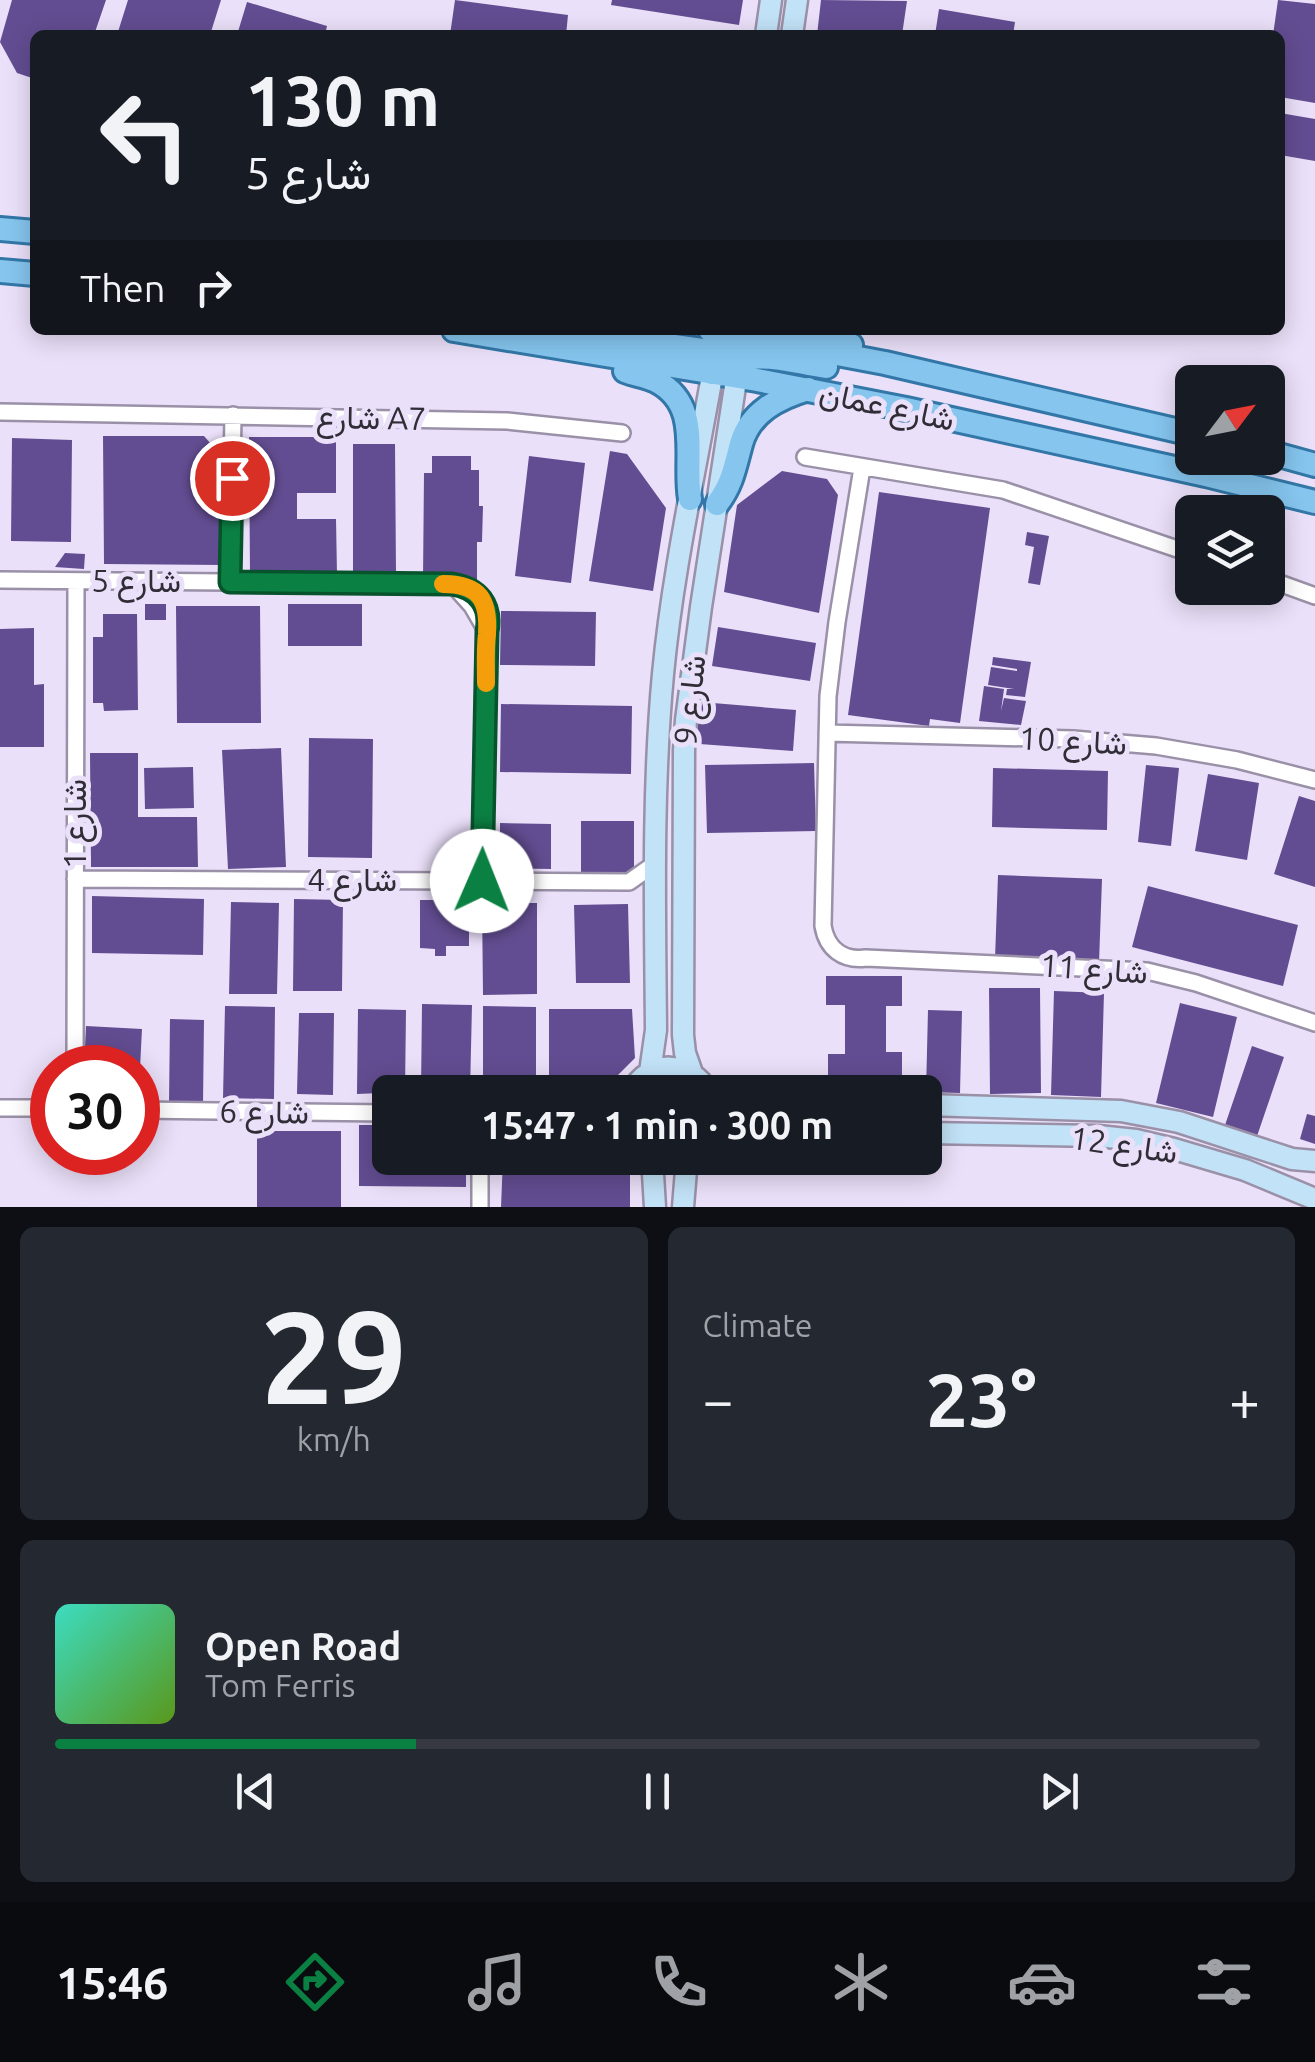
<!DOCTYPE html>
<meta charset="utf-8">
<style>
body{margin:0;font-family:Ubuntu,Vazirmatn,sans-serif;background:#242831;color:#f1f3f6;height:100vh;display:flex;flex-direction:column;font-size:38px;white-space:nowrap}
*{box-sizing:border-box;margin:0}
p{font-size:32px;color:#9ea1a6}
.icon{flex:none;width:55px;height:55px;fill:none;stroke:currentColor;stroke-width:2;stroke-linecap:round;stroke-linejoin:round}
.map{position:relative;height:1207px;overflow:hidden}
.side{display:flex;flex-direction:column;gap:20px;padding:20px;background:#0d0f14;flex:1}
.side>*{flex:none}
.guide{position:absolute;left:30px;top:30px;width:1255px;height:305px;border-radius:15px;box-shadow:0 5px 25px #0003;background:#171b24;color:#f1f3f6;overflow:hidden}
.needle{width:65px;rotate:58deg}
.controls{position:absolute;left:1175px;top:365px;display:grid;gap:20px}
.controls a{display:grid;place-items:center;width:110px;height:110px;border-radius:15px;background:#171b24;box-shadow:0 5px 25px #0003;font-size:50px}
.speed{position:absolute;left:30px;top:1045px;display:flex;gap:20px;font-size:50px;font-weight:700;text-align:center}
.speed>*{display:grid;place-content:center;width:130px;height:130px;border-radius:50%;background:#171b24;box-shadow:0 5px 25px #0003;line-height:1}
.speed .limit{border:15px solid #d22;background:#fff;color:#111}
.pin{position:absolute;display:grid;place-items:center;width:85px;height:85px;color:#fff;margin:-42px;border:5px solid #fff;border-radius:50%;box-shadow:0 2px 10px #0007}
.me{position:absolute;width:110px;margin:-55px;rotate:1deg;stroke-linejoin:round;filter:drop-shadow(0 0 8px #0008)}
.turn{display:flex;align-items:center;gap:35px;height:210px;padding:0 50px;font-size:45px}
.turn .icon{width:130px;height:130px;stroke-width:2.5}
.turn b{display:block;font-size:70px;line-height:85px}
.then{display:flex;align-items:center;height:95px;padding:0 50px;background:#0003;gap:20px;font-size:38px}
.big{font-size:75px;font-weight:600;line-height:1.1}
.side .tile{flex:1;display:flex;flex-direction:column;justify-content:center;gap:15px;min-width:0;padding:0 35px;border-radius:15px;background:#242831}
.side .dial{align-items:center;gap:0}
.dial b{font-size:130px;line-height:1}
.song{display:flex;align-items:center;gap:30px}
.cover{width:120px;height:120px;border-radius:15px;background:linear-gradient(135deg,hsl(170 70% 55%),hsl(90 70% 35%))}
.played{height:10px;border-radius:5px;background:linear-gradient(90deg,#0b8043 30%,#363941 30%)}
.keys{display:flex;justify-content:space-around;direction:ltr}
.heat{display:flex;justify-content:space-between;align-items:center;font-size:55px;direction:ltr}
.side .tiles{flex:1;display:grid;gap:20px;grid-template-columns:1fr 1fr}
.tile:last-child{grid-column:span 2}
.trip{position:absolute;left:372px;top:1075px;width:570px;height:100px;border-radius:15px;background:#171b24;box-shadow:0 5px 25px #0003;font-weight:600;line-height:100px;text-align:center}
.menu{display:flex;height:160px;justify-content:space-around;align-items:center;background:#090b0e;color:#9ea1a6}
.menu .icon{width:70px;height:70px}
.menu .active{color:#0b8043}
.menu b{font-size:45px;color:#f1f3f6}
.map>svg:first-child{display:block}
</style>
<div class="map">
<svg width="1315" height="1207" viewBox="0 0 1315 1207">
<rect width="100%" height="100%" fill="#eae0f9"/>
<!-- building -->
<path fill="#634d92" d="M12 0H106L94 35H35V79L17 73 0 42Z
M128 0H221L210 35H117Z
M455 0 568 15 566 35H450Z
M612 0H743L739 25 611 5Z
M821 0 907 1 902 35H817Z
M1278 0 1315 4V103L1280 97V35H1273Z
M247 2 327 26 325 35H237Z
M939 9 1015 22 1013 35H935Z
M1280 113 1315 119V161L1280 155Z
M103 436H204L218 452 223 565 104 564Z
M249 437H336V493H297V519H336L337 574H250Z
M12 438 72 440 71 542 11 541Z
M353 444H395L396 573H353Z
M610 451 627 454 666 508 653 591 589 581Z
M432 456H471V470H479V506H483L482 542H477V580L423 579 424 473H432Z
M529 456 585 463 571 583 515 576Z
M782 471 827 479 838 495 819 613 724 592 737 505Z
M879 492 990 508 960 723 930 719 929 726 848 715Z
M1027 532 1049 536 1040 585 1028 583 1034 547 1025 545Z
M65 553 85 554 84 569 55 567Z
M145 604H166V620H145Z
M288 604H362V646H288Z
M176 606H260L261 723H177Z
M501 611 596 612 595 666 500 665Z
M103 614H137L138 710 104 711 103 703H93V637H103Z
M718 627 816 643 810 681 712 666Z
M34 628V685L44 684V747H0V629Z
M993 657 1031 662 1025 697 1006 695 1007 689H1014L988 685 991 667 1017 671V669L992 665Z
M984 686 1004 689 1001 711 1004 698 1026 701 1021 725 979 721Z
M689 701 796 710 793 751 686 743Z
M501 704 632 706 631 774 500 772Z
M309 738 373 739 372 858 308 857Z
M281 748 286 867 228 869 222 750Z
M90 753H138V817H197L198 867H91Z
M814 763 816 831 707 833 705 765Z
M1146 765 1179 768 1171 846 1138 842Z
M193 767 194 808 145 809 144 768Z
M993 768 1108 771 1107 830 992 827Z
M1208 774 1259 783 1247 860 1195 851Z
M1299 796 1315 801V887L1274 874Z
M581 821H634V873L581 872Z
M500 823 551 824V869L500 868Z
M998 875 1102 879 1099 963 995 959Z
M1148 886 1298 925 1283 986 1132 947Z
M92 896 204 899 203 955 92 953Z
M294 899 343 900 342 991H293Z
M420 900H469V946H446V956H435V949L420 948Z
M231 902 279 903 277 994H229Z
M482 903H537V994L483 995Z
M628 904 630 983H576L574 905Z
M826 976H902V1006H886V1052H902V1083H828V1054H845V1005H826Z
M989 988H1040L1041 1093 990 1094Z
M1054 991 1104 993 1101 1097 1051 1095Z
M1180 1003 1237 1017 1213 1117 1156 1103Z
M422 1004 472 1005 470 1092H421Z
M225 1006 275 1007 274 1099 223 1098Z
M483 1006 536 1007V1092H483Z
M358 1009 406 1010 405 1092 357 1094Z
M549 1009H632L635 1058 601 1092H549Z
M928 1010 962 1011 960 1093 926 1092Z
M299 1013H334L333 1095 297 1094Z
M170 1019 204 1020 203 1104 169 1103Z
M86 1026 142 1029 140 1068H84Z
M1252 1046 1284 1057 1256 1139 1224 1128Z
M1307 1114 1315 1116V1144L1300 1139Z
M359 1125H390V1158H466V1187L359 1186Z
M257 1131H341V1207H257Z
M503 1158H614L630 1173V1207H501Z"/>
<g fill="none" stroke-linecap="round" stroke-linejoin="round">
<defs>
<path id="street" d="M0 412 507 421 622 433
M805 457 1003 490 1192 554
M862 468 837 622 828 696 823 926C827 949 843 961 866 958L1147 971 1196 983 1315 1023
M1268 579 1315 596
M0 580 452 584C478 588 492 605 487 632L482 881
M230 582 233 415
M455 587 472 606 487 632
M827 733 1073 739 1156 746 1237 760 1315 780
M75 879 629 882 656 863
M75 1068 76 581
M0 1108H52
M138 1110 390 1113
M480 1158V1207"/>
<path id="secondary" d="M766 35 771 0
M792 35 797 0
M650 1072 656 1030C655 912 652 792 663 674 673 568 697 464 715 359
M692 1073 685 1053 683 1035 684 750 686 720 701 607 739 361
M632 1092C648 1058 692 1061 708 1092
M925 1105 1121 1111 1179 1122 1292 1159 1315 1161
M925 1133 1098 1136 1136 1140 1174 1149 1245 1170 1315 1199
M649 1158 653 1174 655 1207
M683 1207 687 1158"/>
<path id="primary" d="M0 229 35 232
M0 271 35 274
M454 330 757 380 906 409 1206 475 1315 502
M562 330 716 352 729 350 742 338
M710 330 885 363 1192 434
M807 330 851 345
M625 371C635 375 646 376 656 381 703 405 683 458 690 499
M712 373C754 347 781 360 826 367
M1268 452 1315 465
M717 504C732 485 735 466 741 444 750 412 778 398 808 389"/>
</defs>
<!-- street casing -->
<use href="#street" stroke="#9a90a7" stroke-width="20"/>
<!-- secondary casing -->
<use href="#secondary" stroke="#9a90a7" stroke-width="25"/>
<!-- primary casing -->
<use href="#primary" stroke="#3277a7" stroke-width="28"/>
<!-- street -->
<use href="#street" stroke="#fff" stroke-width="15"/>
<!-- secondary -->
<use href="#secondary" stroke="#c2e2f7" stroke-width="20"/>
<!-- primary -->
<use href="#primary" stroke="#85c5ee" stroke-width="22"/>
</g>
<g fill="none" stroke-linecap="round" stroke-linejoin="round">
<defs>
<path id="route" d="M232 478 230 582 452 584C478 588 492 605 487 632L482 881"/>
</defs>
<!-- route casing -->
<use href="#route" stroke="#07532c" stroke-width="25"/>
<!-- route -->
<use href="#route" stroke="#0b8043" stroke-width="18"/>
<!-- slow -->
<path stroke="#f59e0b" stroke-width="18" d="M443 584C480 584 489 600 487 634 485 650 486 667 486 683"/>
</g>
<g text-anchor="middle" stroke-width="10" stroke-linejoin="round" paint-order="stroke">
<!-- street labels -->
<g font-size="32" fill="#312d37" stroke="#eae0f9">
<text transform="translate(887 406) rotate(12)" y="11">شارع عمان</text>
<text transform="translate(371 418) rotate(1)" y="11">شارع A7</text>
<text x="136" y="592">شارع 5</text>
<text transform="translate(690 700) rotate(-84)" y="11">شارع 9</text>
<text transform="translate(1073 741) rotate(3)" y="11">شارع 10</text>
<text transform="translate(75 824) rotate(-90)" y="11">شارع 1</text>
<text x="352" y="891">شارع 4</text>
<text transform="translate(1094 969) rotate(4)" y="11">شارع 11</text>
<text transform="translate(264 1112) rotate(1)" y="11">شارع 6</text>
<text transform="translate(1124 1145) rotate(8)" y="11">شارع 12</text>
</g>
</g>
</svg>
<div class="controls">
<a><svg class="needle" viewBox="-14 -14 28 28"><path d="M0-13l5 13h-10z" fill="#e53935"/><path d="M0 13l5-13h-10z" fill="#9ea1a6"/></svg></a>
<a><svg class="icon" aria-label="layers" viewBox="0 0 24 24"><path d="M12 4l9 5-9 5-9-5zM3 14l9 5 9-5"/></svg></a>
</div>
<div class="speed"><div class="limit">30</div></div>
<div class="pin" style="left:232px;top:478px;background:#d93025"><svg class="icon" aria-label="arrive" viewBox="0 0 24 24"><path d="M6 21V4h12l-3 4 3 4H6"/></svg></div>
<svg class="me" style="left:482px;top:881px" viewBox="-20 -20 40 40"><circle r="19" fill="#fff"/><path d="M0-13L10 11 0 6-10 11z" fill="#0b8043"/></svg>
<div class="trip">15:47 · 1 min · 300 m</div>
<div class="guide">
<div class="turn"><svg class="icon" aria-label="left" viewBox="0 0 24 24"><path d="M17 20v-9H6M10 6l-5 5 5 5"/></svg><div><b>130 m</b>شارع 5</div></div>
<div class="then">Then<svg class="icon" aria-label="right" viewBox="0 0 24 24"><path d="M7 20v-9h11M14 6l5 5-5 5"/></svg></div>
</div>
</div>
<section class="side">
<div class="tiles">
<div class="tile dial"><b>29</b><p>km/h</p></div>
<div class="tile"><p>Climate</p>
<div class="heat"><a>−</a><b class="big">23°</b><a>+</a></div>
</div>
<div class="tile">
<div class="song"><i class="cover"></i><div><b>Open Road</b><p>Tom Ferris</p></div></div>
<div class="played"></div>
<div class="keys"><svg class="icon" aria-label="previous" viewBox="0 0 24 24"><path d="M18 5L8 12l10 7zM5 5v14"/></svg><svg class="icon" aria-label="pause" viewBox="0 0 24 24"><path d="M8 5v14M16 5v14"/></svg><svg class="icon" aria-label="next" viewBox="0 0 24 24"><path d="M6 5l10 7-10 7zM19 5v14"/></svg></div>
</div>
</div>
</section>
<nav class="menu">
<b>15:46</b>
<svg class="icon active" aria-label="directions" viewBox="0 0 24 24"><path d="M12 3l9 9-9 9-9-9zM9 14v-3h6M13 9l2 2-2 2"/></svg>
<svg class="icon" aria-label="music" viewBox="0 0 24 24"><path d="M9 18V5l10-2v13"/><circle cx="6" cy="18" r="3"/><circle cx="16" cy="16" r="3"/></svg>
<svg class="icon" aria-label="phone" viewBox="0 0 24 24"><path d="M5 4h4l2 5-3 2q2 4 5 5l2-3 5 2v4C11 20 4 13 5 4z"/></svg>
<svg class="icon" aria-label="climate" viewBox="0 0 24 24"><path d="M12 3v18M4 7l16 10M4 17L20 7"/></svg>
<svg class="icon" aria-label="car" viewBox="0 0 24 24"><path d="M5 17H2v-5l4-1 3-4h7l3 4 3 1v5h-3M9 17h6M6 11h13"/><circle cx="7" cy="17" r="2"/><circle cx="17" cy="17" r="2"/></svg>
<svg class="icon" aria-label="filters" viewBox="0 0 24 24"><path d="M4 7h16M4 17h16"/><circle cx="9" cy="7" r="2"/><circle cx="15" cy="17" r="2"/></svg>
</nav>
